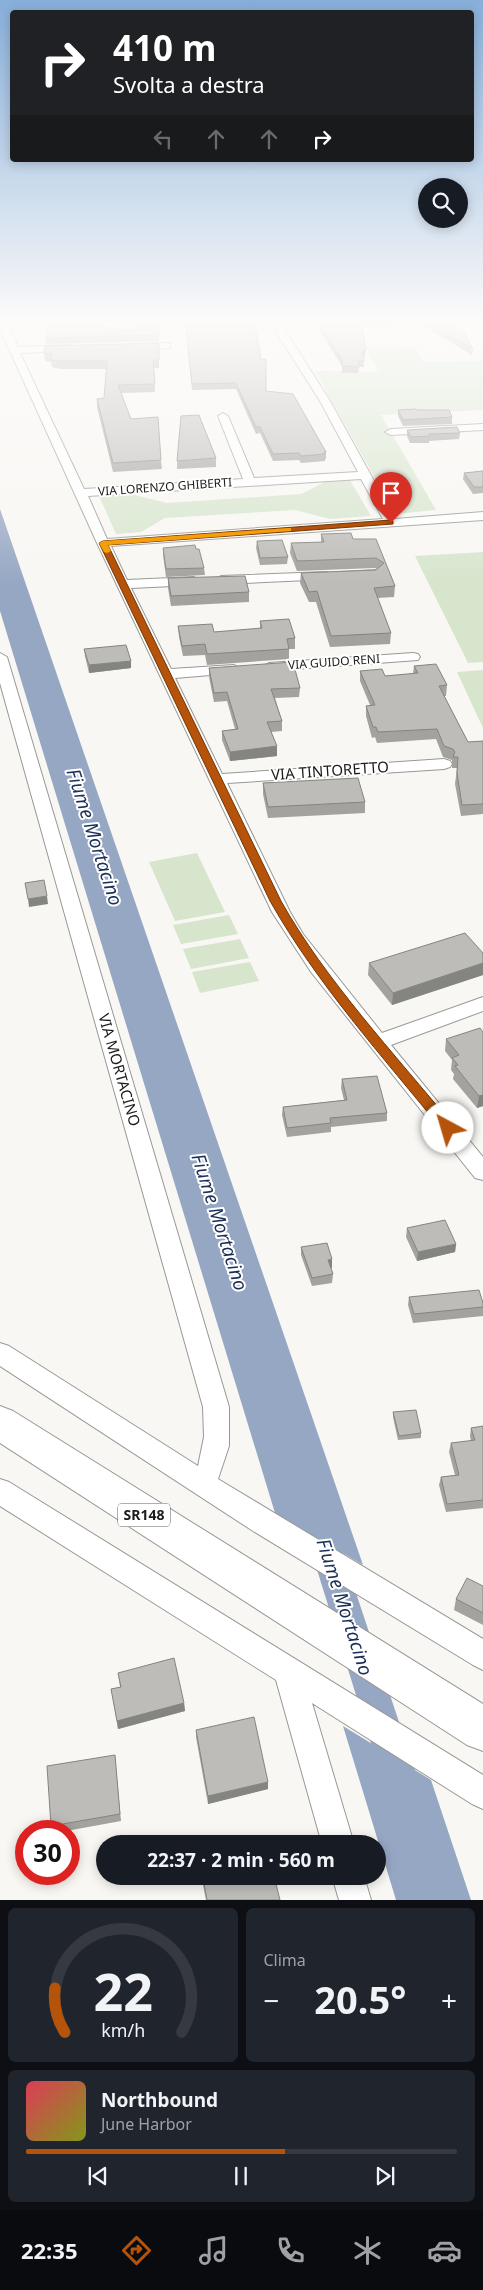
<!DOCTYPE html>
<html lang="it">
<meta charset="utf-8">
<style>
body{margin:0;font-family:"Noto Sans",sans-serif;background:#20242c;color:#f1f3f6;height:100vh;display:flex;flex-direction:column;font-size:19px;white-space:nowrap}
*{box-sizing:border-box;margin:0}
p{font-size:16px;color:#9ea1a6}
.icon{flex:none;width:28px;height:28px;fill:none;stroke:currentColor;stroke-width:2;stroke-linecap:round;stroke-linejoin:round}
.map{position:relative;height:1900px;overflow:hidden}
.side{display:flex;flex-direction:column;gap:8px;padding:8px;background:#0d0f14;flex:1}
.side>*{flex:none}
.banner{position:absolute;left:10px;top:10px;width:464px;height:152px;border-radius:5px;box-shadow:0 2px 12px #0003;background:#202124;color:#fff;overflow:hidden}
.tools{position:absolute;left:418px;top:178px;display:grid;gap:10px}
.tools a{display:grid;place-items:center;width:50px;height:50px;border-radius:50%;background:#171b24;box-shadow:0 2px 12px #0003;font-size:25px}
.speed{position:absolute;left:15px;top:1820px;display:flex;gap:10px;font-size:25px;font-weight:700;text-align:center}
.speed>*{display:grid;place-content:center;width:65px;height:65px;border-radius:50%;background:#171b24;box-shadow:0 2px 12px #0003;line-height:1}
.speed .limit{border:8px solid #d22;background:#fff;color:#111}
.pin{position:absolute;display:grid;place-items:center;width:42px;height:42px;color:#fff;margin:-51px -21px;border-radius:50% 50% 50% 0;rotate:-45deg;box-shadow:0 0 5px #0007}
.pin .icon{rotate:45deg}
.me{position:absolute;width:55px;margin:-28px;rotate:321deg;stroke-linejoin:round;filter:drop-shadow(0 0 4px #0008)}
.turn{display:flex;align-items:center;gap:18px;height:105px;padding:0 20px;font-size:22px}
.turn .icon{width:65px;height:65px;stroke-width:2.5}
.turn b{display:block;font-size:35px;line-height:42px}
.lanes{display:flex;align-items:center;height:48px;padding:0 20px;background:#0003;justify-content:center;gap:25px;direction:ltr}
.lanes .off{opacity:.35}
.big{font-size:38px;font-weight:700;line-height:1.1}
.side .widget{flex:1;display:flex;flex-direction:column;justify-content:center;gap:8px;min-width:0;padding:0 18px;border-radius:8px;background:#20242c}
.side .dial{align-items:center;gap:0}
.dial svg{height:130px;overflow:visible;fill:none;stroke:#363941;stroke-width:7;stroke-linecap:round;text-anchor:middle}
.dial text{fill:#f1f3f6;stroke:none}
.song{display:flex;align-items:center;gap:15px}
.cover{width:60px;height:60px;border-radius:8px;background:linear-gradient(135deg,hsl(350 70% 55%),hsl(70 70% 35%))}
.played{height:5px;border-radius:2px;background:linear-gradient(90deg,#b45309 60%,#363941 60%)}
.keys{display:flex;justify-content:space-around;direction:ltr}
.heat{display:flex;justify-content:space-between;align-items:center;font-size:28px;direction:ltr}
.side .tiles{flex:1;display:grid;gap:8px;grid-template-columns:1fr 1fr}
.widget:last-child{grid-column:span 2}
.trip{position:absolute;left:96px;top:1835px;width:290px;height:50px;border-radius:25px;background:#171b24;box-shadow:0 2px 12px #0003;font-weight:700;line-height:50px;text-align:center}
.tabs{display:flex;height:80px;justify-content:space-around;align-items:center;background:#090b0e;color:#9ea1a6}
.tabs .icon{width:35px;height:35px}
.tabs .selected{color:#b45309}
.tabs b{font-size:22px;color:#f1f3f6}
.map>svg:first-child{display:block}
</style>
<div class="map">
<svg width="483" height="1900" viewBox="0 0 483 1900">
<rect width="100%" height="100%" fill="#f8f7f3"/>
<!-- green -->
<path fill="#d7e5cd" d="M365 345 416 348 424 362 483 361V410L381 415 436 510 395 514 315 371 378 372Z
M350 480 371 516 330 519 295 510 165 518 141 532 116 534 99 496 126 493 167 503 301 494 325 482Z
M483 552V662L468 663 415 556Z
M483 670V728L457 672Z
M197 853 225 912 175 921 149 862Z
M229 915 238 934 181 944 173 925Z
M240 939 249 958 191 969 183 949Z
M250 962 259 981 200 993 192 972Z"/>
<!-- water -->
<path fill="#96a7c4" d="M0 509 363 1565 275 1513 0 611Z
M343 1726 431 1780 471 1900H396Z"/>
<g fill="none" stroke-linecap="round" stroke-linejoin="round">
<!-- canal -->
<path fill="#96a7c4" fill-rule="evenodd" d="M315 1501 326 1505 330 1515 420 1785 414 1797 402 1803 390 1797 384 1785 300 1515 304 1505Z"/>
<defs>
<path id="minor" d="M0 319H5L18 347 69 345 74 348 69 351 20 353 84 489 243 479 218 416 223 413 228 416 254 478 358 472 320 401 268 319H278L330 401 395 519 483 512V520L111 546 127 580 194 577 201 581 194 585 131 588 171 669 234 665 241 669 234 673 175 678 222 774 444 759 450 761 452 764 450 767 444 769 227 783 290 912 303 934 382 1033 483 997V1011L391 1045 483 1157V1180L475 1178 311 972 272 912 97 543 0 329ZM361 479 383 519 107 539 88 496Z
M167 343 170 344V348L133 350 128 347 133 344Z
M483 424V430L391 435 385 432 391 429Z
M326 572 331 573 333 576 331 579 221 584 214 580 221 576Z
M0 653 7 657 229 1407V1446L218 1479 483 1639V1670L473 1665 253 1531 0 1366V1343L9 1346 198 1466 204 1437 203 1407 0 683Z
M413 653 418 654 420 657 418 660 269 671 262 667 269 663Z
M0 1479 9 1482 483 1775V1809L472 1804 312 1703 354 1844H322L276 1680 0 1506Z
M332 1876H364L371 1900H339Z"/>
<path id="tertiary" d="M474 319H483V325Z"/>
<path id="primary" d="M0 1406 13 1411 483 1704V1751L467 1745 0 1443Z"/>
</defs>
<!-- minor casing -->
<use href="#minor" stroke="#999894" stroke-width="2"/>
<!-- tertiary casing -->
<use href="#tertiary" stroke="#999894" stroke-width="2"/>
<!-- primary casing -->
<use href="#primary" stroke="#999894" stroke-width="2"/>
<!-- minor -->
<use href="#minor" fill="#fff" fill-rule="evenodd"/>
<!-- tertiary -->
<use href="#tertiary" fill="#fff" fill-rule="evenodd"/>
<!-- primary -->
<use href="#primary" fill="#fff" fill-rule="evenodd"/>
</g>
<!-- wall -->
<path fill="#a3a29e" d="M160 319 159 341 46 344V338L128 331Z
M185 319H254L266 391 326 452V459H325V461L301 463 299 460 273 461 260 433 256 434 236 389 192 390Z
M312 319H456L473 349 472 355 422 325 362 327 366 351 365 358H363L364 367H359L358 373H342V366Z
M159 351V368H154L155 392 121 393 131 419 161 460 162 469 113 472 97 407V399L104 398 106 369H61L52 367 51 362 45 361 44 353Z
M398 410H417L452 417V424L403 426 398 416Z
M407 430 460 433 459 439 429 441V443H410L407 436Z
M216 458V467L177 469V461Z
M483 471V493L473 494 463 479 464 473Z
M321 534 353 539H376L395 586 394 597 377 598 391 633 390 644 330 647 316 602H309L300 583 301 573 377 569 375 568 297 571 290 553 291 543 321 542Z
M257 541 288 557 287 564 260 565 256 548Z
M163 548 196 549 204 568 205 575 166 577 163 555Z
M168 578 249 592V602L171 606 168 588Z
M260 621 295 638V649H289V659L207 665 205 655 183 656 179 637 178 626 214 632 260 629Z
M84 649 131 668 89 673 85 656Z
M414 666 447 685 446 696H444L468 742 483 741V814L461 816 455 784 457 768H452V760L443 757 436 739 377 743 375 737 372 738 366 716V706L370 705 360 681V671L385 676 413 674Z
M209 668 300 688 299 697 275 698 282 721V731L271 732 277 756 230 761 222 740V731L235 729 227 701 214 702 209 677Z
M263 783 365 802V813L268 818 263 794Z
M483 953V975L392 1005 368 975 369 963Z
M483 1032V1106L477 1108 453 1079 454 1074 451 1070 452 1060 445 1051 446 1039Z
M342 1079 387 1113V1121L331 1127V1132L287 1137 282 1115 283 1107 344 1100 341 1088Z
M407 1228 456 1244 455 1252 417 1261 406 1237Z
M301 1247 332 1259V1268H331L333 1274 332 1283 312 1286 301 1255Z
M409 1297 483 1303V1316L413 1323 408 1305Z
M393 1412 421 1433V1438L398 1440 393 1417Z
M483 1426V1508L446 1512 439 1485 441 1477 455 1475 449 1452 451 1443 471 1441 470 1436 471 1428Z
M483 1586V1625L454 1610 456 1599Z
M118 1673 184 1703 185 1711 118 1729 111 1689 120 1687Z
M196 1730 268 1782V1789L208 1804 196 1737Z
M115 1755 121 1821 66 1831H52L51 1826Z
M203 1878 280 1900H206L203 1885Z"/>
<!-- shaded-wall -->
<path fill="#848481" d="M131 661V668L89 673V665Z
M277 746V756L230 761V752Z
M47 896 48 904 29 907 28 899Z
M483 963V975L392 1005 393 993Z
M483 1095V1106L477 1108 479 1096Z
M456 1244 455 1252 417 1261 418 1252Z
M332 1259V1268L328 1269V1260Z
M184 1703 185 1711 118 1729 117 1721Z
M268 1782V1789L208 1804V1796Z"/>
<!-- building -->
<path fill="#bdbcb8" stroke="#848481" d="M49 319H69L128 331 140 321V319H159V335L46 338 47 320Z
M185 319H254L261 359H266V391L293 394 326 452H324L325 454 301 456 299 453 273 454 260 427H256L236 383 192 384Z
M316 319H456L473 349 422 319 361 321 366 351H362L364 361H358L359 367 342 366V360Z
M159 343V360H153L155 384 118 385 131 419 158 417 161 460 113 463 97 399 104 398 107 361H60L51 360 52 354 44 353 45 346Z
M416 409 417 410H449L452 417 403 420 398 410Z
M199 415 216 458 177 461 181 416Z
M457 427 460 433 429 434 430 436 411 437 407 430Z
M483 471V487H474L464 473Z
M351 533 353 539H376L395 586 374 588 391 633 331 636 317 591 309 592 301 573 376 570 384 563 376 558 297 561 291 543 324 542 321 534Z
M282 540 288 557 260 558 257 541Z
M195 545 196 549H199L204 568 166 569 163 548Z
M245 576 249 592 171 596 168 578Z
M289 619 295 638 287 639 289 649 207 654 205 644 182 646 178 626 212 624 214 632 262 628 260 621Z
M126 645 131 661 89 665 84 649Z
M293 662 300 688 271 689 282 721 267 722 277 746 230 752 222 731 238 729 227 692 214 693 209 668Z
M436 664 447 685 439 686 468 742 483 741V804L462 805 457 773 458 757H453L455 752 453 749 444 746 437 729 378 732 376 727H373L366 706 375 705 360 671 382 669 385 676 418 673 414 666Z
M358 778 365 802 268 807 263 783Z
M44 880 47 896 28 899 25 883Z
M465 933 483 953V963L393 993 369 963Z
M480 1028 483 1032V1095L479 1096 455 1066 458 1065 452 1058 459 1055 446 1039Z
M377 1076 387 1113 330 1118 331 1123 287 1128 283 1107 347 1100 342 1079Z
M445 1220 456 1244 418 1252 407 1228Z
M327 1243 332 1259 328 1260 333 1274 312 1278 301 1247Z
M479 1290 483 1303V1307L414 1314 409 1297Z
M416 1410 421 1433 399 1436 393 1412Z
M483 1426V1500L447 1504 441 1477 459 1475 451 1443 475 1440 471 1428Z
M467 1578 483 1586V1613L456 1599Z
M174 1658 184 1703 117 1721 111 1689 121 1687 118 1673Z
M254 1717 268 1782 208 1796 196 1730Z
M115 1755 120 1814 51 1826 47 1766Z
M209 1876H274L280 1900H207L203 1878Z"/>
<!-- sky -->
<linearGradient id="sky" x2="0" y2="1"><stop stop-color="#87afda"/><stop offset="0.55" stop-color="#fcfbfa"/><stop offset="1" stop-color="#fcfbfa" stop-opacity="0"/></linearGradient>
<rect width="483" height="585" fill="url(#sky)"/>
<!-- route -->
<path fill="#b45309" stroke="#753606" d="M391 520 393 521V524L108 545 281 901C326 981 394 1053 453 1125L454 1128 453 1131H443C383 1057 317 984 270 901L99 543 103 541Z"/>
<!-- slow -->
<path fill="#f59e0b" d="M288 528H291V531L108 545 111 551 107 553 104 552 99 543 103 541Z"/>
<g text-anchor="middle" stroke-width="4" stroke-linejoin="round" paint-order="stroke">
<!-- far-street labels -->
<g font-size="12" fill="#1c1b1a" stroke="#fff">
<text transform="translate(165 487) rotate(-4)" y="4">VIA LORENZO GHIBERTI</text>
<text transform="translate(334 662) rotate(-4)" y="4">VIA GUIDO RENI</text>
</g>
<!-- shield labels -->
<rect fill="#fff" stroke="#605f5f" stroke-width="1" x="118" y="1503.5" width="52" height="23" rx="4"/>
<g font-size="14" font-weight="bold" fill="#1c1b1a">
<text x="144" y="1520">SR148</text>
</g>
<!-- street labels -->
<g font-size="15" fill="#1c1b1a" stroke="#fff">
<text transform="translate(330 771) rotate(-4)" y="5">VIA TINTORETTO</text>
<text transform="translate(119 1070) rotate(74)" y="5">VIA MORTACINO</text>
</g>
<!-- near-water labels -->
<g font-size="19" font-style="italic" fill="#1b2f57" stroke="#fff">
<text transform="translate(95 837) rotate(72)" y="7">Fiume Mortacino</text>
<text transform="translate(220 1222) rotate(72)" y="7">Fiume Mortacino</text>
<text transform="translate(345 1607) rotate(72)" y="7">Fiume Mortacino</text>
</g>
</g>
</svg>
<div class="tools">
<a><svg class="icon" aria-label="search" viewBox="0 0 24 24"><circle cx="10" cy="10" r="6"/><path d="M15 15l6 6"/></svg></a>
</div>
<div class="speed"><div class="limit">30</div></div>
<div class="pin" style="left:391px;top:523px;background:#d93025"><svg class="icon" aria-label="arrive" viewBox="0 0 24 24"><path d="M6 21V4h12l-3 4 3 4H6"/></svg></div>
<svg class="me" style="left:448px;top:1128px" viewBox="-20 -20 40 40"><circle r="19" fill="#fff"/><path d="M0-13L10 11 0 6-10 11z" fill="#b45309"/></svg>
<div class="trip">22:37 · 2 min · 560 m</div>
<div class="banner">
<div class="turn"><svg class="icon" aria-label="right" viewBox="0 0 24 24"><path d="M7 20v-9h11M14 6l5 5-5 5"/></svg><div><b>410 m</b>Svolta a destra</div></div>
<div class="lanes"><svg class="icon off" aria-label="left" viewBox="0 0 24 24"><path d="M17 20v-9H6M10 6l-5 5 5 5"/></svg><svg class="icon off" aria-label="ahead" viewBox="0 0 24 24"><path d="M12 20V5M6 11l6-6 6 6"/></svg><svg class="icon off" aria-label="ahead" viewBox="0 0 24 24"><path d="M12 20V5M6 11l6-6 6 6"/></svg><svg class="icon" aria-label="right" viewBox="0 0 24 24"><path d="M7 20v-9h11M14 6l5 5-5 5"/></svg></div>
</div>
</div>
<section class="side">
<div class="tiles">
<div class="widget dial"><svg viewBox="0 0 100 80">
<path d="M14 69A42 42 0 1 1 86 69"/>
<path d="M14 69A42 42 0 0 1 8 42" stroke="#b45309"/>
<text x="50" y="56" font-size="32" font-weight="700">22</text>
<text x="50" y="72" font-size="11">km/h</text>
</svg></div>
<div class="widget"><p>Clima</p>
<div class="heat"><a>−</a><b class="big">20.5°</b><a>+</a></div>
</div>
<div class="widget">
<div class="song"><i class="cover"></i><div><b>Northbound</b><p>June Harbor</p></div></div>
<div class="played"></div>
<div class="keys"><svg class="icon" aria-label="previous" viewBox="0 0 24 24"><path d="M18 5L8 12l10 7zM5 5v14"/></svg><svg class="icon" aria-label="pause" viewBox="0 0 24 24"><path d="M8 5v14M16 5v14"/></svg><svg class="icon" aria-label="next" viewBox="0 0 24 24"><path d="M6 5l10 7-10 7zM19 5v14"/></svg></div>
</div>
</div>
</section>
<nav class="tabs">
<b>22:35</b>
<svg class="icon selected" aria-label="directions" viewBox="0 0 24 24"><path d="M12 3l9 9-9 9-9-9zM9 14v-3h6M13 9l2 2-2 2"/></svg>
<svg class="icon" aria-label="music" viewBox="0 0 24 24"><path d="M9 18V5l10-2v13"/><circle cx="6" cy="18" r="3"/><circle cx="16" cy="16" r="3"/></svg>
<svg class="icon" aria-label="phone" viewBox="0 0 24 24"><path d="M5 4h4l2 5-3 2q2 4 5 5l2-3 5 2v4C11 20 4 13 5 4z"/></svg>
<svg class="icon" aria-label="climate" viewBox="0 0 24 24"><path d="M12 3v18M4 7l16 10M4 17L20 7"/></svg>
<svg class="icon" aria-label="car" viewBox="0 0 24 24"><path d="M5 17H2v-5l4-1 3-4h7l3 4 3 1v5h-3M9 17h6M6 11h13"/><circle cx="7" cy="17" r="2"/><circle cx="17" cy="17" r="2"/></svg>
</nav>
